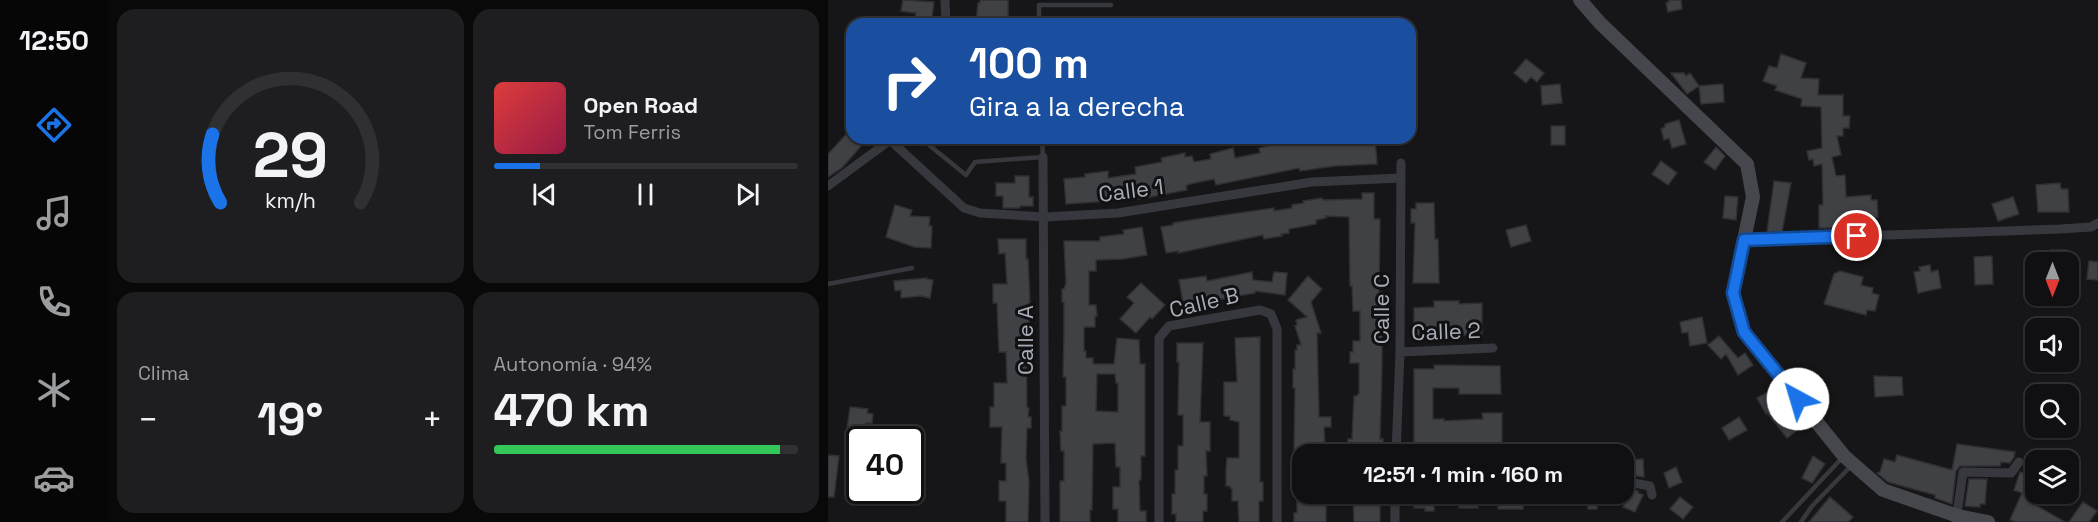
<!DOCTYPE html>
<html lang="es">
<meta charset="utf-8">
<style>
body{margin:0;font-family:"Space Grotesk",sans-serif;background:#1e1e20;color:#f1f3f6;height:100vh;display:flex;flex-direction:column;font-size:22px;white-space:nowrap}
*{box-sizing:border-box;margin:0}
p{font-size:20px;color:#9c9d9f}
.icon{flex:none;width:33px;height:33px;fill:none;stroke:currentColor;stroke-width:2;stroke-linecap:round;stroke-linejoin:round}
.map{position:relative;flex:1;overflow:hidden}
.sheet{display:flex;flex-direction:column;gap:9px;padding:9px;background:#09090a;width:720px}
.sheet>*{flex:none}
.top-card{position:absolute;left:18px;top:18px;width:570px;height:126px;border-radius:18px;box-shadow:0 2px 4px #0004,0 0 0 2px #303032;background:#1a4fa0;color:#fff;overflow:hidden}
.needle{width:39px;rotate:180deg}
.controls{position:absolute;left:1197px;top:252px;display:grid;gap:12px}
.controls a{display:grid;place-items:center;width:54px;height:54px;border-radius:12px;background:#101012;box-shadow:0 2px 4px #0004,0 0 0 2px #303032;font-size:30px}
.speed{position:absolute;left:18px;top:426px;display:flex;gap:12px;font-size:30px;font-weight:700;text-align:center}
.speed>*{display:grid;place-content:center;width:78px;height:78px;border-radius:50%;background:#101012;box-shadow:0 2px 4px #0004,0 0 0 2px #303032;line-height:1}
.speed .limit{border:3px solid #111;border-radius:9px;background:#fff;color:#111}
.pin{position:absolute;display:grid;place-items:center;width:51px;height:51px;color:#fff;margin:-26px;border:3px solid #fff;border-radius:50%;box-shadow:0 2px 6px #0007}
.me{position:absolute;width:66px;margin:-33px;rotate:321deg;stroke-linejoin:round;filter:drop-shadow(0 0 4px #0008)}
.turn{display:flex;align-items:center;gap:21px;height:126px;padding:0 24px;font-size:27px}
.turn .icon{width:78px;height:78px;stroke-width:2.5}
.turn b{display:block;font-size:42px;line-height:51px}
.big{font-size:45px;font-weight:700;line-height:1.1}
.sheet .widget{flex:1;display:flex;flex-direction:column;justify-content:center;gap:9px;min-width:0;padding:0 21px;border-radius:18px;background:#1e1e20}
.sheet .dial{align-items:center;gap:0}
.dial svg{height:156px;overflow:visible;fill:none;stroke:#303032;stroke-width:7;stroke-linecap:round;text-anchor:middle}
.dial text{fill:#f1f3f6;stroke:none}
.song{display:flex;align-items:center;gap:18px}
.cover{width:72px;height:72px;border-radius:9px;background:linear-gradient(135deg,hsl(0 70% 55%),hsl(340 70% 35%))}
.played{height:6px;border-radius:3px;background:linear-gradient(90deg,#1a73e8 15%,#303032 15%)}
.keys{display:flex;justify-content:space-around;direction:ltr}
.heat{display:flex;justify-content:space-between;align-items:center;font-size:33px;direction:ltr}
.charge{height:9px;border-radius:4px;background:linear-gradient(90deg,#34c759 94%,#303032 0)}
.sheet .tiles{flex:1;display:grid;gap:9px;grid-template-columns:repeat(2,1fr)}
.trip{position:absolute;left:464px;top:444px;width:342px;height:60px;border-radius:18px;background:#101012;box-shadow:0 2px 4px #0004,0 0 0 2px #303032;font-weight:700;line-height:60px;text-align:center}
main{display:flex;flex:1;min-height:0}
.tab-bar{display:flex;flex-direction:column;width:108px;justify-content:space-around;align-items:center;background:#060607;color:#9c9d9f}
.tab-bar .icon{width:42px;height:42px}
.tab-bar .active{color:#1a73e8}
.tab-bar b{font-size:27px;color:#f1f3f6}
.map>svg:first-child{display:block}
</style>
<main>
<nav class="tab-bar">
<b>12:50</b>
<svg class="icon active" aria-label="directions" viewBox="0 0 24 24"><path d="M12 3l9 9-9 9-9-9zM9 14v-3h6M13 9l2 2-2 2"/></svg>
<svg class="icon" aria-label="music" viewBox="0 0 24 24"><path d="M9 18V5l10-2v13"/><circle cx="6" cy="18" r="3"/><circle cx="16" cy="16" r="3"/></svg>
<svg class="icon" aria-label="phone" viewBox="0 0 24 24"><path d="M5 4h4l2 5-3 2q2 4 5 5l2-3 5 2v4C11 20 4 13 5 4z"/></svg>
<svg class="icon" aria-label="climate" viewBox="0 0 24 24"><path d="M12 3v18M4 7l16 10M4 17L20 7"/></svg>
<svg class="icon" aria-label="car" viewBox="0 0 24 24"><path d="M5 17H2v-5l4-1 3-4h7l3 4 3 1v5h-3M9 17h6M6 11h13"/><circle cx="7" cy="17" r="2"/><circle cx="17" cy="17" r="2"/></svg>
</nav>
<section class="sheet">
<div class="tiles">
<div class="widget dial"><svg viewBox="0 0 100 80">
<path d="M14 69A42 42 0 1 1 86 69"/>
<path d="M14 69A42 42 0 0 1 10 34" stroke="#1a73e8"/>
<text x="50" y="56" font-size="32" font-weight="700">29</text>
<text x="50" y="72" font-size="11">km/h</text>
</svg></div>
<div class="widget">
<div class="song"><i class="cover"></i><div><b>Open Road</b><p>Tom Ferris</p></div></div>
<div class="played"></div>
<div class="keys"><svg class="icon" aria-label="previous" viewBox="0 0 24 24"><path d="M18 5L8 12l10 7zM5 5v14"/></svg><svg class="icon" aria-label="pause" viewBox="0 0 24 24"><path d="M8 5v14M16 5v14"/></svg><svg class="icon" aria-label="next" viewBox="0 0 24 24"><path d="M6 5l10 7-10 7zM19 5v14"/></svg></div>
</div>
<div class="widget"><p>Clima</p>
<div class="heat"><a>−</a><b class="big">19°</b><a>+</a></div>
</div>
<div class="widget"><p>Autonomía · 94%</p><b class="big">470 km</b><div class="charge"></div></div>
</div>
</section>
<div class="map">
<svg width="1270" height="522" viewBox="0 0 1270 522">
<rect width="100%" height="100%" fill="#161618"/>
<!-- building -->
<path fill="#404145" stroke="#303034" stroke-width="1.5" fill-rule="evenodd" d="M75 0 106 2 103 24H86L88 13 73 11Z
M152 0H180V24H148L150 3H152Z
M840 0H853L854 9 840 12 838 3 841 2Z
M953 54 978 63 973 78 991 79 990 95H1015V116H1022L1021 128H1015V136H1009L1013 155 1004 157 1008 176 1017 175 1018 197 1043 195V200H1049L1050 217 1019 220 1018 228H991V205H995L994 164 986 166 985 159 981 160 979 151 994 148 993 107 973 106 974 99 947 90 949 86 935 81 941 66 949 68Z
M698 59 716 73 709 82 703 77 698 83 686 73Z
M843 73H856L858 76 862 73 871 86 895 84 896 102 873 104 871 86 859 94Z
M732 84 734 103 714 105 713 86Z
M851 120 858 144 844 148 841 138 836 140 833 129 837 127V124Z
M723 126H737V145H723Z
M24 128V138H40L14 168 0 177V154Z
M480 138H547L549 164 507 166 472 171 471 168 388 185 386 179 362 184 358 186 359 190 312 199 238 204 236 179 257 177V174L280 171V178L308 174 307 167 334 162 333 158 357 153V157L364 156 366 162 383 159 382 154 405 148 407 158 432 153 431 148Z
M888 147 897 156 887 170 876 162Z
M833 161 849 173 840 185 824 174Z
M187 176H201V197H205V206H192V208H175V196H168V183H187Z
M946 181 963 183 954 232H939Z
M1232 183 1233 189H1240L1241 212H1210L1208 185Z
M534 193H546V219H552L551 292H554V366L552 439H555V454H519L520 439H524L526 396H529L531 393V363H522V352H525V341H532V311H525L524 286H522L521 217 497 216 498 218 488 220V224L461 229V233L453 234 454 236 436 239 435 235 350 253V251L338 253 333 227 345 225V223L376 218 446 208V211L464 208V205L476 203 475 201 494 198 495 200 534 199Z
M897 196 910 197 908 220 895 218Z
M1185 197 1191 214 1170 221 1164 204Z
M588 203H606L607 239H610L611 283H585L587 223H583V209H588Z
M67 205 84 210 82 216 102 217 101 226H104L103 248 86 247 58 237Z
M698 225 703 241 683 247 678 230Z
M314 227 319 255 295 259 268 260V271H261V305H268L269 316H267V327H256V351H258V358H265V364H286L289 338 311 340 312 364H317V456H313V480H311L312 511H318V522H290V509H285V487H292V467H288L287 443 265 444 264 510H262V522H232V481H236V451H233L232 431H234V406H238V377H235L236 333V302H234V289H236L238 283 236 241H272V237L296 234 295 230ZM269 374H287L288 383H290V412L268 411Z
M170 239H198V259H200L202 303H201V328L198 327 199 408H201L200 417H203V428H199L198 458 201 482 200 522H178V501H171V481H178V463H173L174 427H162V407H166V383H179L178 352H171L169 303H165V284H179L177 253 171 254Z
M1223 250H1239V262H1223Z
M1164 256 1165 284 1147 285 1146 257Z
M1261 261 1270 262V280L1259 279Z
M1102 265 1103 272 1110 270 1113 288 1090 293 1086 272 1092 271 1091 267Z
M1012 271 1035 277 1033 285 1045 288 1044 293 1051 295 1047 311 1039 310 1038 315 996 304 1006 274Z
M424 272 425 280 444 282 446 272 459 273 457 295 427 291V293L378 302 377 299 355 302 351 280 378 276 379 281Z
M480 276 494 289 483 302 493 333H489L491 417H503V427H496L497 449 489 450 490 454H466L467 388H465V369H467V350H469V345H473L467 326 469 325 468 320 479 317 460 300Z
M99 278V279L105 280 102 298 93 296 73 298V290L67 291 66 281Z
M313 283 337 305 324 319 322 317 308 333 292 319 306 303 299 297Z
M606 301H631V304L654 303V335H632V338L586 336V308L606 307Z
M874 317 879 343 862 346 860 332 854 333 852 322Z
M891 336 910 358 917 353 925 365 910 375 898 354 893 359 880 345Z
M432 337V482H435V501H431V522H411L410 501H404V488H402V486H398V470L399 458H411V422L402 420V416H396V382H409L407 338Z
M349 343H375L372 422H382V451H378L379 476H376V494H379V511H375V522H348V514H344V494H347V470H350V446H355V415H350L351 362H349Z
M606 365 672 366 673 394H631V388H605V419H616V421L655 419 654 413H674V446H650V452H586V369H606Z
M1046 376 1074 377 1075 395 1047 397Z
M946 388 975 426 959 438 939 413 938 414 929 398Z
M22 407 40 409 39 413 45 414 44 423H38L36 431 19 429Z
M911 417 919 430 901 440 894 428Z
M1129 444 1187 452 1186 457 1182 463 1173 462 1172 466H1132L1128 471 1124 504 1107 498V495L1060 482 1049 473 1052 472 1056 459 1067 462 1069 455 1124 470Z
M0 455 11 456 6 497H0Z
M985 456 997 464 984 483 974 478Z
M815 459 816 477 795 474V460Z
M465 465H474V484H465Z
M848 467 854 482 841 488 836 473Z
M1192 472 1208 478V494H1213L1209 506 1237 522H1189L1182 520 1194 493 1186 490Z
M1141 479H1159L1157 504H1152V507L1137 506Z
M803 489 810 491V493L815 495 807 512 795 507Z
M469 494H498V522H466V513H469Z
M525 494H552V522H526Z
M586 494H650V508H631V505L606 504V511H597V508H586Z
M670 494H695V509H670Z
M760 494H769V509H760Z
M852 497 865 507 855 519 842 509Z
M1002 497 1025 517 1020 522H981Z
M1255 502 1269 511 1261 522H1241Z"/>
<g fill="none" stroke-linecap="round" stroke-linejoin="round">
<!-- lane -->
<path stroke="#37383d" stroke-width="4.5" d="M211 24V5H283
M106 138 101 145 138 175 147 162 215 157 214 138
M0 284 84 268
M954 522 1014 458
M973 522 984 506 1023 466"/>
<!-- street -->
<path stroke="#37383d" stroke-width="9" d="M117 0 118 24
M63 141 136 208 152 213 217 217 290 213 484 182 573 178
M215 157 217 522
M0 186 65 138
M916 240 1232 229 1263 227 1270 223
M572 352 665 348
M568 454 572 352 573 163
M795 481 822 486 824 495
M567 494V522
M1128 521 1135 472 1183 473 1191 462
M331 522V338L341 326 432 310 443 314 449 329V522"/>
<!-- secondary -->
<path stroke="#45474d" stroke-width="14" d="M752 0 772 23 919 164 925 197 905 293 916 332 1016 456 1055 490 1130 516 1160 522"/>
</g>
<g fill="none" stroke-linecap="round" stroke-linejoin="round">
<defs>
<path id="route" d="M970 399 916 332 905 293 916 240 1029 236"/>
</defs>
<!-- route casing -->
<use href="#route" stroke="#114b97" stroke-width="15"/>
<!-- route -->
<use href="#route" stroke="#1a73e8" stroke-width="10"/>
</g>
<g text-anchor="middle" stroke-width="6" stroke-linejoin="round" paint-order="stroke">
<!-- street labels -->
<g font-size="22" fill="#a8adb8" stroke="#111113">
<text transform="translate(303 190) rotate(-7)" y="8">Calle 1</text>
<text transform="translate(376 302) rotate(-13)" y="8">Calle B</text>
<text transform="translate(553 309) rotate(-90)" y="8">Calle C</text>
<text transform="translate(618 331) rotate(-2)" y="8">Calle 2</text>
<text transform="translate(197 340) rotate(-90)" y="8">Calle A</text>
</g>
</g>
</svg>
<div class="controls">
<a><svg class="needle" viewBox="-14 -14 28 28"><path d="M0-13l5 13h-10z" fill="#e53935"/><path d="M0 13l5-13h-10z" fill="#9c9d9f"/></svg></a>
<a><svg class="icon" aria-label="sound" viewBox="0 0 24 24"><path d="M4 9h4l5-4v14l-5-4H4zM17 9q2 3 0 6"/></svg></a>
<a><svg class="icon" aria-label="search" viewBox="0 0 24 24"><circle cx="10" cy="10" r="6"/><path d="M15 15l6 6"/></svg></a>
<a><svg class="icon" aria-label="layers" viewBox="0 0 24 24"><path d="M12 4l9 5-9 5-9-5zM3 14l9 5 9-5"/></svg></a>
</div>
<div class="speed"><div class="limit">40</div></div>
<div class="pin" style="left:1029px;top:236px;background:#d93025"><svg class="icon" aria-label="arrive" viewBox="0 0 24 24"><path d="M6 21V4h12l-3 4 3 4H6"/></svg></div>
<svg class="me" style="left:970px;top:399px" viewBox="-20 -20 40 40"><circle r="19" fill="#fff"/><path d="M0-13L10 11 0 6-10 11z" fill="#1a73e8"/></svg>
<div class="trip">12:51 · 1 min · 160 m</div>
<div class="top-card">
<div class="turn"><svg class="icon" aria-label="right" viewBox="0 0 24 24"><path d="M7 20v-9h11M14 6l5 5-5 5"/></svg><div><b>100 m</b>Gira a la derecha</div></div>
</div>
</div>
</main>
